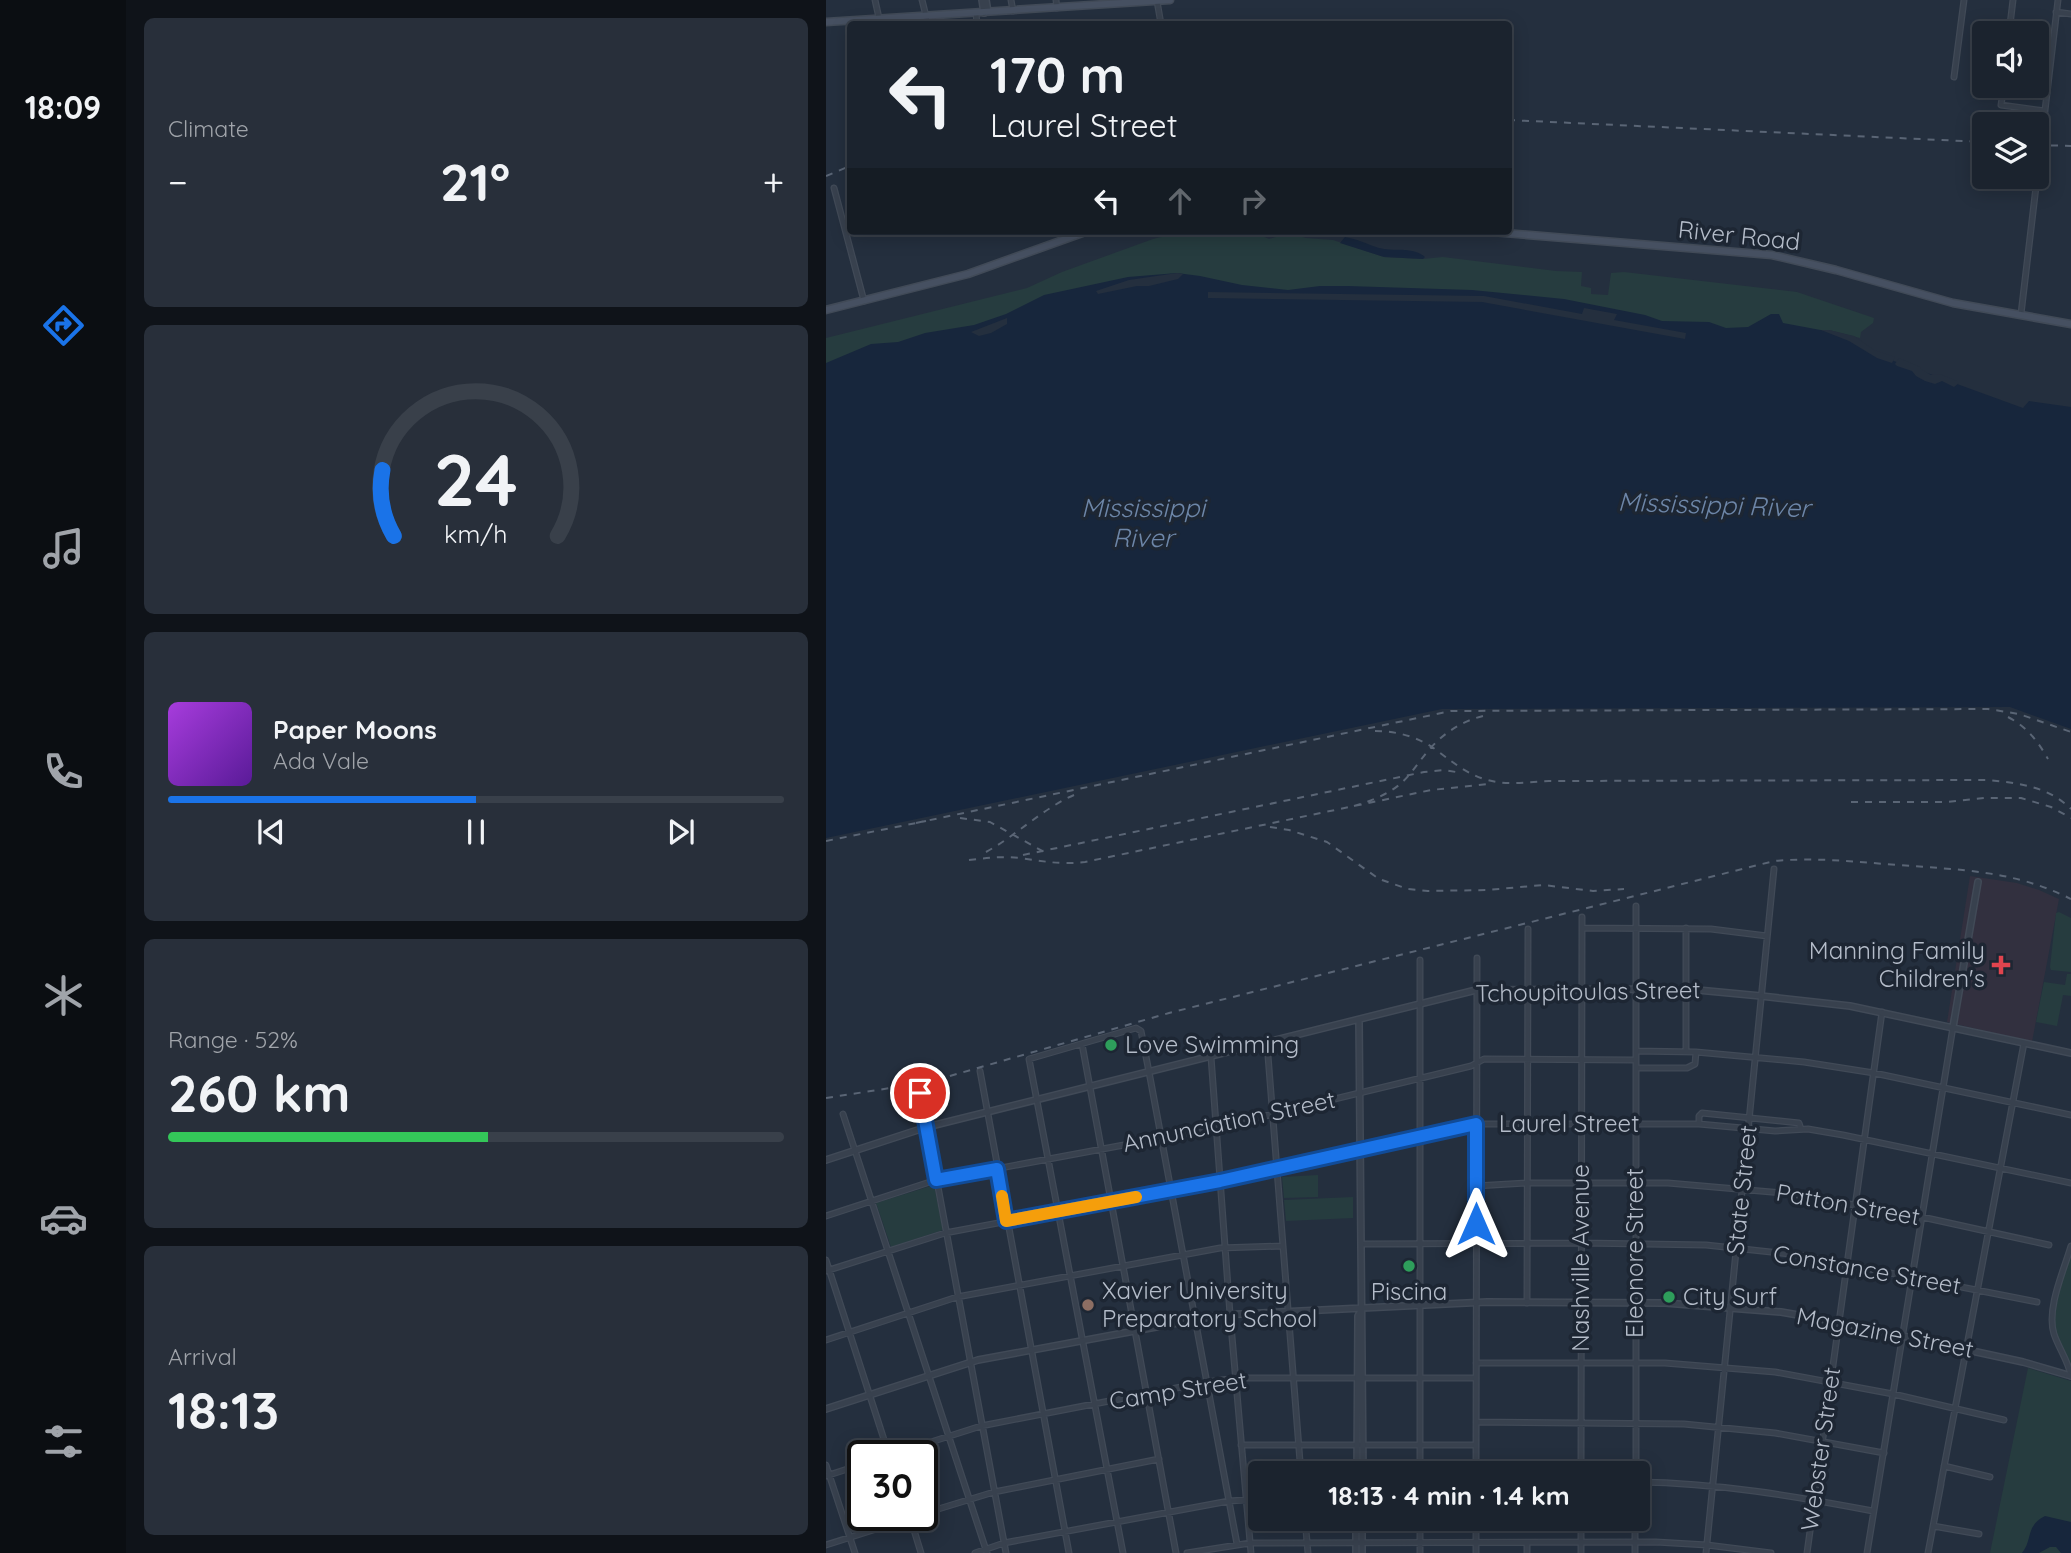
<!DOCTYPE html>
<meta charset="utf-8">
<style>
body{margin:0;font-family:Quicksand,sans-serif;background:#282f3a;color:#f1f3f6;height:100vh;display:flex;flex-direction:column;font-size:26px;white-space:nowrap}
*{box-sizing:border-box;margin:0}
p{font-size:23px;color:#a0a4aa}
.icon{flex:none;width:38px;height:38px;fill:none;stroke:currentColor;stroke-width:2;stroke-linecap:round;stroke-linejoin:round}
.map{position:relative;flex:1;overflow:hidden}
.details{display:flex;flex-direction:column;gap:18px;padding:18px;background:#0f1319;width:700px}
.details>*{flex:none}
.banner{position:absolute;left:21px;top:21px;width:665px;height:214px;border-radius:7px;box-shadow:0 4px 18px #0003,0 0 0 2px #39404a;background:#1b232e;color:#f1f3f6;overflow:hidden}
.tools{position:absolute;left:1146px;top:21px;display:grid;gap:14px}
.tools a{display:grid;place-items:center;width:77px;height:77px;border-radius:7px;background:#1b232e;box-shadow:0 4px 18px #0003,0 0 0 2px #39404a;font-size:35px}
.speed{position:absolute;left:21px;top:1440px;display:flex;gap:14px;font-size:35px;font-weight:700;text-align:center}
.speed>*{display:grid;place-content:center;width:91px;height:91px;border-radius:50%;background:#1b232e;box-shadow:0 4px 18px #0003,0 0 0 2px #39404a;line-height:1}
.speed .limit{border:4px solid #111;border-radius:10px;background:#fff;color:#111}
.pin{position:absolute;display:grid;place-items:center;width:60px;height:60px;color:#fff;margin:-30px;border:4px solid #fff;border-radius:50%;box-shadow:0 2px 7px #0007}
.me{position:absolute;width:77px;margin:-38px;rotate:0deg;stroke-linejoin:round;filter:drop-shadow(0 0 5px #0008)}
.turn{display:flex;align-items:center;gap:24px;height:147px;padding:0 28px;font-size:32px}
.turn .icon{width:91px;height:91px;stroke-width:2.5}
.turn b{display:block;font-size:49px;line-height:60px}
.lanes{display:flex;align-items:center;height:66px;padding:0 28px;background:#0003;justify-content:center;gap:35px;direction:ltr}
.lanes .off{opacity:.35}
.big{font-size:52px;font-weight:700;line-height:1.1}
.details .card{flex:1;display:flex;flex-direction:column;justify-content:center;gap:10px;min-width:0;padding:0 24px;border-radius:10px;background:#282f3a}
.details .dial{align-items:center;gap:0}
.dial svg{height:182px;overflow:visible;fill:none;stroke:#39404a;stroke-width:7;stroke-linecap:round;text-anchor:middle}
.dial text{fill:#f1f3f6;stroke:none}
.song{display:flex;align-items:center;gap:21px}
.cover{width:84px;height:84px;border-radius:10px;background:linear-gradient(135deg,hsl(280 70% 55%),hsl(270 70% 35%))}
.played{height:7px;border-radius:4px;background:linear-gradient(90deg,#1a73e8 50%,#39404a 50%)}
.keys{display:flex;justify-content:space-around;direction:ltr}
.heat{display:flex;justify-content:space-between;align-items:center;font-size:38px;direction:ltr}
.charge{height:10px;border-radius:5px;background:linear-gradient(90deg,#34c759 52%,#39404a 0)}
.trip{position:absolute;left:422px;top:1461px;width:402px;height:70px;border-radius:7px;background:#1b232e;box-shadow:0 4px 18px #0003,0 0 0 2px #39404a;font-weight:700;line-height:70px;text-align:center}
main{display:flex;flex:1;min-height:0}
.tab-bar{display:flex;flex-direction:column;width:126px;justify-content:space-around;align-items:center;background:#0b0e12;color:#a0a4aa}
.tab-bar .icon{width:49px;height:49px}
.tab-bar .selected{color:#1a73e8}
.tab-bar b{font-size:32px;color:#f1f3f6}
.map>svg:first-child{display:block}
</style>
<main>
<nav class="tab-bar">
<b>18:09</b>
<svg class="icon selected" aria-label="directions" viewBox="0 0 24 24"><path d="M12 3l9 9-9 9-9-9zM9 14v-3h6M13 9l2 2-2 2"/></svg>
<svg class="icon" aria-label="music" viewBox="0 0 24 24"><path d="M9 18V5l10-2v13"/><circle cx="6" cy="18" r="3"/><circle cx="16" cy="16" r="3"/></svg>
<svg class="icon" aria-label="phone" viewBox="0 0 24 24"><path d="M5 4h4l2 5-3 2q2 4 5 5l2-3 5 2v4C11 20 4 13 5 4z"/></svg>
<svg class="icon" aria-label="climate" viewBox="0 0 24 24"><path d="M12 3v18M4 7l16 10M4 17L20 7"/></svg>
<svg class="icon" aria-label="car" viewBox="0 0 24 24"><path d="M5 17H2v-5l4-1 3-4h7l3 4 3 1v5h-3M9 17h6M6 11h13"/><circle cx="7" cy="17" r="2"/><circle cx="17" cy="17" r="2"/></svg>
<svg class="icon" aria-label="filters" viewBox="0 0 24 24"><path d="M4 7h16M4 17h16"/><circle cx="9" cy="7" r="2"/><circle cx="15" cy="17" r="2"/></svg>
</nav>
<section class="details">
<div class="card"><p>Climate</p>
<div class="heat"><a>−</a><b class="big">21°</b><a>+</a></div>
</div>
<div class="card dial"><svg viewBox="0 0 100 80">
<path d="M14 69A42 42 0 1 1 86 69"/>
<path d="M14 69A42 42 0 0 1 9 40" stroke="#1a73e8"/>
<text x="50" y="56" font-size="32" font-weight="700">24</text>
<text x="50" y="72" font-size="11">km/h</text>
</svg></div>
<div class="card">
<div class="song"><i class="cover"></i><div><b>Paper Moons</b><p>Ada Vale</p></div></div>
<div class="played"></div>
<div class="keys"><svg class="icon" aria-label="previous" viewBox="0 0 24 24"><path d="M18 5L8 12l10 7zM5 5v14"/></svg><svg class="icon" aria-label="pause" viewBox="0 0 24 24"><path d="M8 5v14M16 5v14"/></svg><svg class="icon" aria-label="next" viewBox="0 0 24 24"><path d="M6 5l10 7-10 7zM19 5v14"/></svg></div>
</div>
<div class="card"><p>Range · 52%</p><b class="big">260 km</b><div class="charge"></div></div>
<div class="card"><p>Arrival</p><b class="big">18:13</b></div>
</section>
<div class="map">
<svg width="1245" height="1553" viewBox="0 0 1245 1553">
<rect width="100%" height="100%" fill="#242f3e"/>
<!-- medical -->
<path fill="#32303f" d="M1144 876 1191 883 1213 890 1233 899 1206 1042 1121 1022Z"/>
<!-- green -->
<path fill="#263c3f" d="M360 231H425L443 239 463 233 480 238 507 240 558 257 597 259 617 257 730 271 756 272 755 286 765 288V294L782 295 785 273 798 272 971 292 1048 318 1047 323 1035 332 1034 338 1003 330 0 373V338L201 288 236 272 327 239Z
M1233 912 1245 918V972L1225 970 1224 967 1230 913Z
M1241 974H1245V996L1237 995 1231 1026 1210 1022 1218 982 1239 985Z
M492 1175V1197L458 1198 456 1177Z
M108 1185 117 1230 65 1247 50 1203Z
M527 1197V1218L460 1221 458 1200Z
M1245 1246V1370L1226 1323 1232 1286Z
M1202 1368 1245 1381V1553H1164Z"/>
<!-- water -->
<path fill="#17263c" d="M519 237C531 239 541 244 553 248 568 252 586 246 599 257L597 259 558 257 514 243Z
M351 273 374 276 416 285 462 290 494 286H522L646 290 738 299 819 315 836 321 883 322 900 328 922 327 945 314H953L957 323 1016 334 1046 353 1197 408 1203 401 1245 407V729L1184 707 616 709 0 838V363L45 344 72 342 99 333 148 325 180 314 218 295 302 277Z
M1219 1516 1245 1522V1553H1235L1230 1547H1224L1213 1553H1196C1207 1540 1199 1526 1219 1516Z"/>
<!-- pier -->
<path fill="#242f3e" d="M351 273 357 274 352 279 323 286H311L272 294 270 291 303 280Z
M382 292 658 296 756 314 758 308 791 314 788 320 860 333 859 339 656 302 382 298Z
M181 318V324L165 333 153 336 145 332Z
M995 330H1003L1028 336 1048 350 1069 357 1066 363 1051 358 1023 341Z
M1073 358 1094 367 1095 369 1105 375 1114 374 1131 381 1133 383 1128 387 1116 381 1109 384 1099 381 1090 376 1086 371 1071 366 1069 364Z"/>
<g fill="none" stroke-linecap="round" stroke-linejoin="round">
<defs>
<path id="minor" d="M49 0 53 18
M96 0 102 24
M185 0 187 11
M230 0 231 8
M331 1 335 24
M1230 12 1245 14
M150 13 151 24
M384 24H395
M1183 33 1187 0
M1128 77 1138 0
M1178 86 1175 105 1219 111
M8 188 38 301
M1195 314 1232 0
M756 928 885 929 941 936
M441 1043 475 1474
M256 1044 350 1553
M810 1051 870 1052
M860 1051V928
M385 1057 404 1314 425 1553
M810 1068H861L869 1064 870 1052 978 1062 1048 1073 1245 1115
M154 1071 243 1553
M94 1090 180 1553
M17 1114 161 1553
M873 1124V1116L876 1113 973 1123 975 1129
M650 1186 701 1183H842L967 1194 1096 1217 1223 1245
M0 1216 110 1180 389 1128 645 1066 658 1059 809 1060
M536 1244 756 1243 880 1245 973 1255 1211 1302
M1245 1246C1238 1270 1220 1309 1228 1334 1233 1349 1242 1360 1245 1376
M0 1260 63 1455
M0 1271 119 1233 394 1181 650 1124H873L949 1131 982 1129 1017 1135 1245 1183
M701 1303 702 929
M0 1340 131 1297 394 1248 456 1246
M650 1363H839L949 1372 1067 1394 1178 1420
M650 1422 858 1424 949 1433 1058 1453
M415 1445H650
M61 1456 155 1426 381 1382 410 1378H650
M0 1465 29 1553
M1118 1466 1164 1477
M594 1474V960
M650 1474 651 958
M755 1474 756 917
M810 1474V906
M0 1476 37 1464
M812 1482C891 1483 969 1496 1047 1511
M1115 1483 1198 1043
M96 1514 168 1492 333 1459
M84 1517 95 1553
M479 1519 482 1553
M650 1519V1553
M1107 1526 1153 1534
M0 1545 91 1516
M149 1553 178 1543 403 1501 434 1499
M297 1553 203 1059 310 1028 315 1031 323 1072 411 1544
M361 1553 424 1543 830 1542 881 1545 945 1553
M594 1553V1519
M701 1553V1543
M755 1553V1519
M809 1553V1519
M880 1553 948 869
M981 1553 1056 1012
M1041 1553 1127 1027
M1102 1553 1115 1484"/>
<path id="tertiary" d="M156 0 158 13
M160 0 162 12
M533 1020 537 1474
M1127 1027 1152 882
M0 1160 101 1127 650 990 861 989 935 996 1024 1006 1245 1053
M0 1409 152 1360 395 1315 661 1302 839 1303 955 1312 1012 1322 1197 1362 1245 1376
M531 1474 532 1316 536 1309
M530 1553V1519
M536 1553V1519"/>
<path id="secondary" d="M0 22 344 0
M654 231 946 255 1010 270 1127 303 1245 324
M0 310 142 274 262 231"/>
</defs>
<!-- minor casing -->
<use href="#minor" stroke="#414a57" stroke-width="7"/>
<!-- tertiary casing -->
<use href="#tertiary" stroke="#414a57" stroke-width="8"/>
<!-- secondary casing -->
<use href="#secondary" stroke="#414a57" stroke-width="9"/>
<!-- minor -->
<use href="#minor" stroke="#38414e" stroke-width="4.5"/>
<!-- tertiary -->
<use href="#tertiary" stroke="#38414e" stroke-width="5"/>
<!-- secondary -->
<use href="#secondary" stroke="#465061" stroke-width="6"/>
<!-- rail -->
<path stroke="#5a6575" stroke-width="2" stroke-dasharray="7 7" stroke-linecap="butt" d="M682 120 1158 142
M1211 145 1245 146
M0 176 24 166
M1182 717C1201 727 1211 740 1222 759
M549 731C569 731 589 736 606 747 623 759 637 772 658 779 679 786 701 782 723 781L1161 780C1192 783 1222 786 1245 809
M1025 802H1121L1158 798H1195L1225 807 1245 818
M528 806C544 801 559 796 573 785 584 776 592 763 601 752 617 733 637 720 661 715
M134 818 164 822 220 853
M90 823 625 711 1162 709 1193 714 1245 732
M444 827 463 830 501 842 553 879 582 889 602 891 661 890 717 885 767 891 798 889
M0 841 100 821
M160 852C191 835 216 809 248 795
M197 855 598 772 618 770 636 773
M143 860C160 858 176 856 193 858 218 861 232 865 259 862L605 790 663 784
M0 1098 103 1082 343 1013 948 861C990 857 1030 862 1072 865 1135 870 1187 870 1245 899"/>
</g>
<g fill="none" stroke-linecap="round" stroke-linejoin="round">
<defs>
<path id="route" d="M94 1093 110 1180 171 1169 180 1221 394 1181 650 1124V1224"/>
</defs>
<!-- route casing -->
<use href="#route" stroke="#114b97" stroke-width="18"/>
<!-- route -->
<use href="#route" stroke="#1a73e8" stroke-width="12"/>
<!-- slow -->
<path stroke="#f59e0b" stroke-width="12" d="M176 1196 180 1221 310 1197"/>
</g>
<!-- markers -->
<path fill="#e0444e" stroke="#1d2633" stroke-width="2.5" d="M1171.5 954.5h7v7h7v7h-7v7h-7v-7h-7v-7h7z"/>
<g fill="#2e9e5b" stroke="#1d2633" stroke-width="2.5">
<circle cx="285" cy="1045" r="7"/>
<circle cx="583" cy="1266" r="7"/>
<circle cx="843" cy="1297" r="7"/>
</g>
<circle fill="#8d6e63" stroke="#1d2633" stroke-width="2.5" cx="262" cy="1305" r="7"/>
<g text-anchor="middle" stroke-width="7" stroke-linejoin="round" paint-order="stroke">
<!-- street labels -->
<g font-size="24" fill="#b4bcc9" stroke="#1d2633">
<text transform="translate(913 236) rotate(6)" y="8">River Road</text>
<text transform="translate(762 992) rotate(-1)" y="8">Tchoupitoulas Street</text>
<text transform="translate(403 1122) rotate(-12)" y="8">Annunciation Street</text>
<text x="743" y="1132">Laurel Street</text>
<text transform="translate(916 1190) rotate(-84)" y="8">State Street</text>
<text transform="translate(1022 1205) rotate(10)" y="8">Patton Street</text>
<text transform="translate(809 1253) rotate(-90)" y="8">Eleonore Street</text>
<text transform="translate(755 1258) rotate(-90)" y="8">Nashville Avenue</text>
<text transform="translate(1041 1270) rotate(10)" y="8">Constance Street</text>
<text transform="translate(1059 1333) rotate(11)" y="8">Magazine Street</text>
<text transform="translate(352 1391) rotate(-9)" y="8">Camp Street</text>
<text transform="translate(995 1449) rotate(-82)" y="8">Webster Street</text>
</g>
<!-- poi labels -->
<g font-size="24" fill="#b4bcc9" stroke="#1d2633" text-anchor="start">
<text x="1159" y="959" text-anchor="end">Manning Family<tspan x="1159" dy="28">Children's</tspan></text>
<text x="299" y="1053">Love Swimming</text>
<text x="276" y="1299">Xavier University<tspan x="276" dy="28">Preparatory School</tspan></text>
<text x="583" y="1300" text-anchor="middle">Piscina</text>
<text x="857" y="1305">City Surf</text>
</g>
<!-- water labels -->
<g font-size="26" font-style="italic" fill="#6d86a8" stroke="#1d2633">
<text transform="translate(888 505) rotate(2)" y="9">Mississippi River</text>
<text x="317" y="517">Mississippi<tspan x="317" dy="30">River</tspan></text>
</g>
</g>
</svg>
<div class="tools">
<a><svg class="icon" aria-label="sound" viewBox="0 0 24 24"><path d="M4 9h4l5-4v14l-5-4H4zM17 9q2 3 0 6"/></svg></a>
<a><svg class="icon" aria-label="layers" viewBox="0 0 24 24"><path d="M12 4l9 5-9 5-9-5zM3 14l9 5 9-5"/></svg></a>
</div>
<div class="speed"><div class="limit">30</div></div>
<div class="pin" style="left:94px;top:1093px;background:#d93025"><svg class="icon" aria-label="arrive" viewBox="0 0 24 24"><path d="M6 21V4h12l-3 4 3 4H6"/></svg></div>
<svg class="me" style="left:650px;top:1224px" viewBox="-20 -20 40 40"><path d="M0-17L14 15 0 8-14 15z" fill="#1a73e8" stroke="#fff" stroke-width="4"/></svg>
<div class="trip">18:13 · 4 min · 1.4 km</div>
<div class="banner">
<div class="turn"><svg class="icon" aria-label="left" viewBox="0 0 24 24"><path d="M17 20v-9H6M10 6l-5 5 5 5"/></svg><div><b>170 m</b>Laurel Street</div></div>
<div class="lanes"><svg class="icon" aria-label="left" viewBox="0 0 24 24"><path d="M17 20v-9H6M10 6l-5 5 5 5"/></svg><svg class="icon off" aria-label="ahead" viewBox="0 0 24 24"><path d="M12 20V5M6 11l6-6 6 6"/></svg><svg class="icon off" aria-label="right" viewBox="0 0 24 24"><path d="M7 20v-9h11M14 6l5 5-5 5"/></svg></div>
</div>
</div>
</main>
